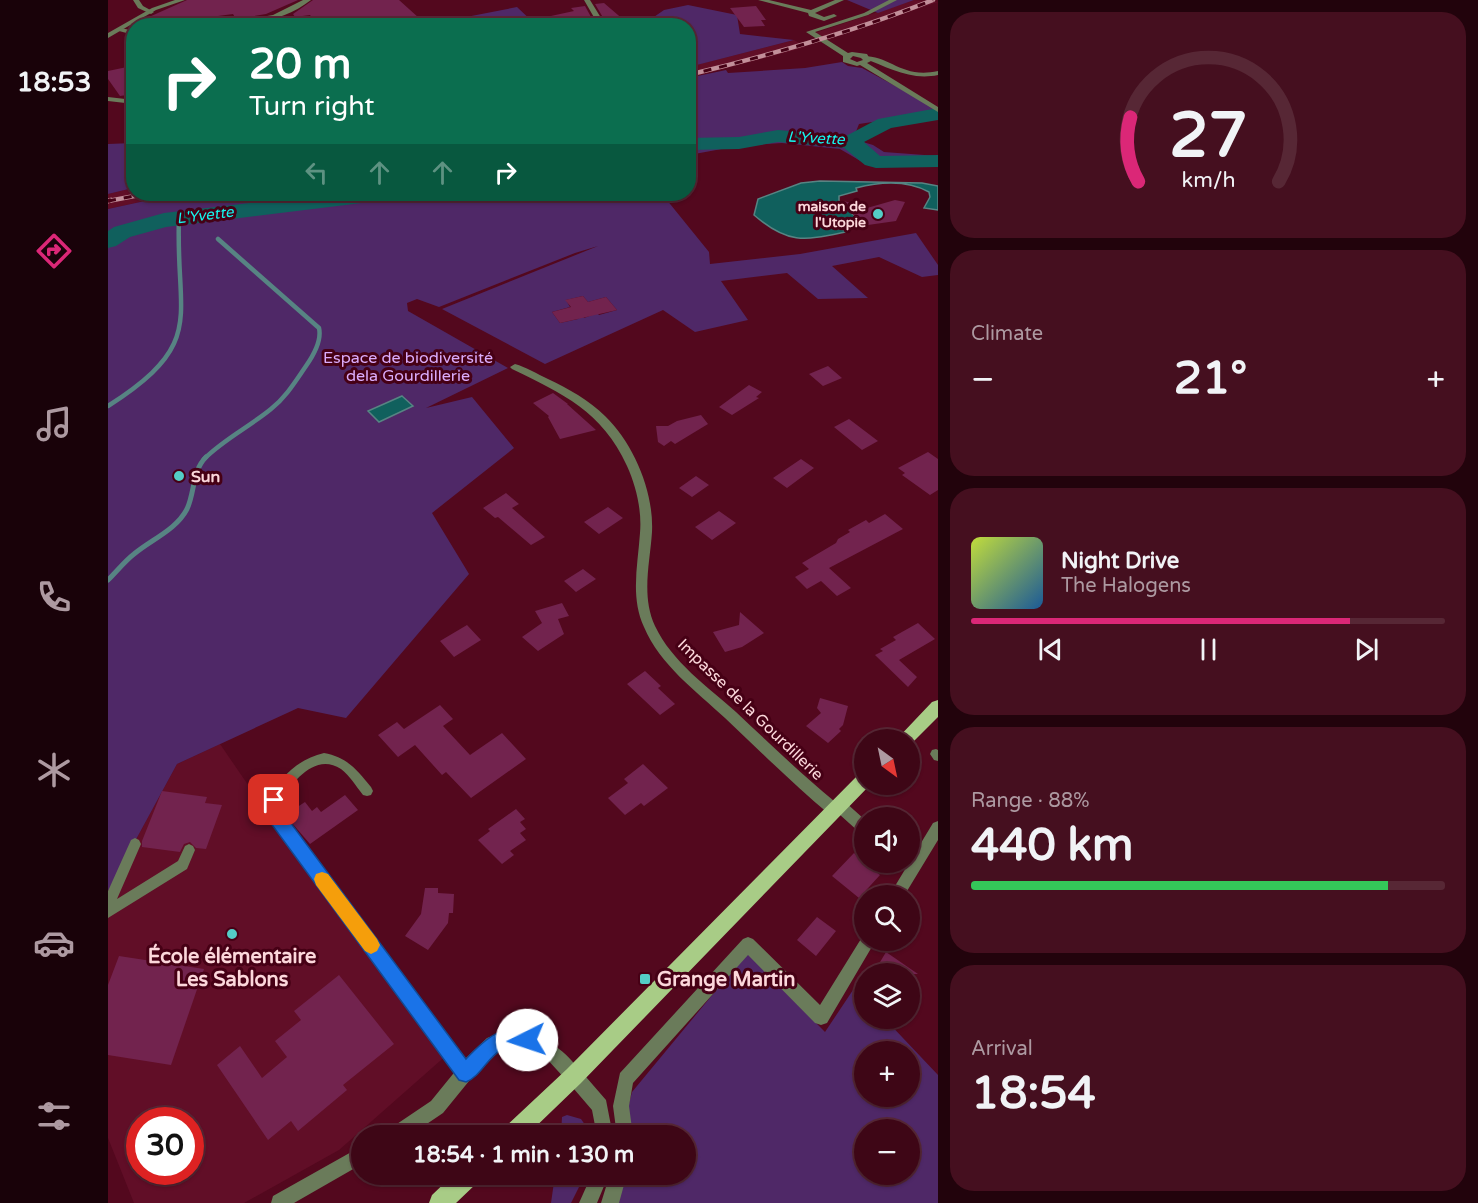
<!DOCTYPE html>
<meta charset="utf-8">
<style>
body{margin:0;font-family:"Varela Round",sans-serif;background:#450f1f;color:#f1f3f6;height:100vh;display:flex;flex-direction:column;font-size:22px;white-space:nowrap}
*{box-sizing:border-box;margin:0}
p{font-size:20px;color:#ad99a1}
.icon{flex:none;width:33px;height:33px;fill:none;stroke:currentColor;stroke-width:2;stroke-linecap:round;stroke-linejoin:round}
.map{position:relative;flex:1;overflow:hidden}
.panel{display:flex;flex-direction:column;gap:12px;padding:12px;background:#22030c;width:540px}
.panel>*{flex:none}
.guide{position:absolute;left:18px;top:18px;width:570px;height:183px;border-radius:24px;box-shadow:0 2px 4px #0004,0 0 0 2px #572735;background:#0b6e4f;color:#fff;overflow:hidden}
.needle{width:39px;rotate:147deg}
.buttons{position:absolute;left:746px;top:729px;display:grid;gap:12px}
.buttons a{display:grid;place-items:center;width:66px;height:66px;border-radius:50%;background:#3e0616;box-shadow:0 2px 4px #0004,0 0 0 2px #572735;font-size:30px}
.speed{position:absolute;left:18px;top:1107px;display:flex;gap:12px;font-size:30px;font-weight:700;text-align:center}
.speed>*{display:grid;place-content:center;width:78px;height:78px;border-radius:50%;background:#3e0616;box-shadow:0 2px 4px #0004,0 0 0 2px #572735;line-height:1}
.speed .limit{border:9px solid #d22;background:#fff;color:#111}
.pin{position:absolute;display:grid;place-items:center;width:51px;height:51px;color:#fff;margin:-26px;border-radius:12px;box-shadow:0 3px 9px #0006}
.me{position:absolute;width:66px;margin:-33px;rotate:266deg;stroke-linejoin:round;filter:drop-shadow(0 0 4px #0008)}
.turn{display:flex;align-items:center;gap:21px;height:126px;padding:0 24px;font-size:27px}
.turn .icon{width:78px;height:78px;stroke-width:2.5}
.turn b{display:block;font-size:42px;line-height:51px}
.lanes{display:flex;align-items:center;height:57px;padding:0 24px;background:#0003;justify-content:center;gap:30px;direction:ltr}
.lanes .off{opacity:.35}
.big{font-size:45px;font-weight:800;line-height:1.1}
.panel .card{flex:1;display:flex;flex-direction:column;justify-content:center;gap:9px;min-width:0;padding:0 21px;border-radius:24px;background:#450f1f}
.panel .dial{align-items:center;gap:0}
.dial svg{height:156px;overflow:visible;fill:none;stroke:#572735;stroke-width:7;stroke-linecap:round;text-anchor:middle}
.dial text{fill:#f1f3f6;stroke:none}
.song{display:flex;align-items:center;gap:18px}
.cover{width:72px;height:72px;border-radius:9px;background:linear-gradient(135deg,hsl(70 70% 55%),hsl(210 70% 35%))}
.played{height:6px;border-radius:3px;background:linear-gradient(90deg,#db2777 80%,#572735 80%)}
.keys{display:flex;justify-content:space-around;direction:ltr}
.heat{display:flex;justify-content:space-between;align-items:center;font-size:33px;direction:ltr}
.charge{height:9px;border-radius:4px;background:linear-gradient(90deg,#34c759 88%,#572735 0)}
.trip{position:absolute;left:243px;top:1125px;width:345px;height:60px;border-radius:30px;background:#3e0616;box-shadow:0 2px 4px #0004,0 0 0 2px #572735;font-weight:800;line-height:60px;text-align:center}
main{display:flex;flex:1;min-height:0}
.tabs{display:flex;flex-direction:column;width:108px;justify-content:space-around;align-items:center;background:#190209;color:#ad99a1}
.tabs .icon{width:42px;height:42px}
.tabs .active{color:#db2777}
.tabs b{font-size:27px;color:#f1f3f6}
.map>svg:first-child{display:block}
</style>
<main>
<nav class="tabs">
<b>18:53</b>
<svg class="icon active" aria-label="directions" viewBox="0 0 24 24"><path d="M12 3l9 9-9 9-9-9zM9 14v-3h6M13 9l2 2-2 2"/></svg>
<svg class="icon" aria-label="music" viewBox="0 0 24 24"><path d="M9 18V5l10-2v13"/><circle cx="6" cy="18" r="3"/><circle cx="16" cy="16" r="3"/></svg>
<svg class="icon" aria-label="phone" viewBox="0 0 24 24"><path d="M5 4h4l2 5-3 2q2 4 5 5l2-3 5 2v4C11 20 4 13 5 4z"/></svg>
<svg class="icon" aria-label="climate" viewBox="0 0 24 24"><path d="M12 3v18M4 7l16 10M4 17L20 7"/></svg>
<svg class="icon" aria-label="car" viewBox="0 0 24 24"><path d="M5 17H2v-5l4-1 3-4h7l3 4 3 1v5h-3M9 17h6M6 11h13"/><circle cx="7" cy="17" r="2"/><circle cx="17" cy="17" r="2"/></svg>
<svg class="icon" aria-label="filters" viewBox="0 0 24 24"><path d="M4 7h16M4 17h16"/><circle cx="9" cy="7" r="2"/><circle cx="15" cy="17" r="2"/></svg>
</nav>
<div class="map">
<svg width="830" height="1203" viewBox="0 0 830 1203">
<rect width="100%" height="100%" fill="#53081e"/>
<!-- built -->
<path fill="#610e27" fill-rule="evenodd" d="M806 0 830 2 719 40 707 33Z
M686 40 698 47 581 78 580 67Z
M25 188 26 194H69L0 209V194Z
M112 744 199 871 341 1053 231 1150 136 1203H26L0 1138V891L69 764ZM32 1120H82V1172H32Z"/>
<!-- green -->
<path fill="#4f2867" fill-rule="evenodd" d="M739 0H806L770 13Z
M580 5 629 15 632 34 686 40 581 67 580 26 544 25 543 19 556 10Z
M409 7 428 25H340L353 18Z
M734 62 740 66 754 68 830 109V112L751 124 745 139 765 145 776 152 830 156V164L761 166 732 149 674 143 630 146 581 155 580 78 618 70 620 73 697 68Z
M25 143V188L0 194V144Z
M69 194H554L601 252 602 264 692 254 808 233 830 265V275L814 277 771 257 724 266 760 298 710 299 679 273 613 281 640 320 587 332 555 310 437 364 334 309 490 246 467 253 331 307 309 299 299 303 300 311 400 368 318 408 364 397 406 448 324 513 361 574 238 718 190 708 69 764 0 891V209ZM475 296 480 302 498 297 509 310 491 315 487 311 484 315 476 318 474 314 470 319 452 323 444 312 462 307 458 300Z
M639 953 717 1032 747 987 756 996V1018L777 1019 830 1075V1203H509L516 1175 578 1174V1136L521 1135 519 1111 524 1092ZM756 1052H801V1096H756ZM756 1130H801V1174H756Z
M459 1115 473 1119 484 1135H453L454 1117Z
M447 1175H477L463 1203H443Z"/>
<!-- water -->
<path fill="#10605d" stroke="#578483" stroke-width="1.5" d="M712 181 814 183 830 186V210L816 208 822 197 821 192C799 180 771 182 748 188L749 191 731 196V202L736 206 744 208 743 213 748 217 745 220 736 218 715 222 720 227 742 231C698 240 682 246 646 215L650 199 693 183Z
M294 396 305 406 271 422 260 411Z"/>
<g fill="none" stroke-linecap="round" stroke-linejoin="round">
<!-- stream-far1 -->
<path stroke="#578483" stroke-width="4.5" d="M0 406C100 342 67 318 71 218
M96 459C116 439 141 427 163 409 178 397 187 382 198 366 205 356 214 341 211 328L110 239"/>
<!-- stream -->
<path stroke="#578483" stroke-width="5" d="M0 580C9 571 17 561 26 554 44 539 68 530 79 509 87 492 84 471 98 457"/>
<!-- river -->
<path fill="#10605d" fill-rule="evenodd" d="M830 108V120L783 128 756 142 772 156 830 155V167L768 168 757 165 736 148 670 142 631 149 580 150V138L631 137 670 130 738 136 770 119Z
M220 194H281L278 199 270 201 58 227 22 237 8 246 0 248V231L6 227 56 213Z"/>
</g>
<!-- building -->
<path fill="#72234e" d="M79 0H190L158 14 128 19 125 14 43 25 41 17Z
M205 0H291L311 18 281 26H252L243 17 215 23 211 19 206 20 202 15 187 17 185 14Z
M496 3 517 21 510 22 514 26H500L487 4Z
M477 6 488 26H430L429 19 466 11 463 8Z
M648 6 658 20H653L657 26 636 27 622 8Z
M19 67 26 79V94L12 96 0 79V71Z
M787 200 797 202 788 221 753 226 736 201 759 208Z
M475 296 480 302 498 297 509 310 452 323 444 312 463 307 457 300Z
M720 366 734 378 715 386 701 374Z
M641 385 654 392 648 397 651 398 624 415 611 407Z
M445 393 460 404H459L488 430 452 439 440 417 441 416 425 403Z
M593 415 600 424 567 444 563 441 556 446 550 442 548 426H560L569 421Z
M741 419 770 441 754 450 726 427Z
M820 452 830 459V490L822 495 794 475 797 473 790 468Z
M693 459 706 468 679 488 665 478Z
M588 476 601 485 584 497 571 488Z
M398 493 411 504 404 508 437 537 423 545 390 517 387 518 375 508Z
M500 507 515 518 491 534 476 522Z
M611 511 628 523 604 540 587 527Z
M777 514 795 529 721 568 743 588 729 596 713 581 699 589 687 577 701 569 694 563 728 543 730 539 742 532 740 530 758 520 761 523Z
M475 569 488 579 468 592 456 581Z
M454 603 461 616 450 619 456 634 430 651 414 637 434 623 427 611Z
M632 612 656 633 634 647 617 652 605 632 631 625Z
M810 623 827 639 791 660 809 677 800 687 767 655 775 651 772 649 788 640 785 637Z
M359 625 373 640 346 657 332 641Z
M537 671 553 686 550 688 567 704 552 715 519 684Z
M712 698 740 706 735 725 731 729 733 731 720 743 698 726 713 713 709 708Z
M332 705 345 719 335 726 362 755 394 733 418 759 363 798 338 772 334 775 307 745 290 757 270 735 289 722 296 729Z
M535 764 560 788 536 806 533 803 517 815 500 798 520 783 516 779Z
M54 791 99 797 97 803 114 805 98 849 88 848 82 842 76 844 72 852 34 847V841Z
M237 795 250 810 202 844 177 815 197 802 204 811 209 807 213 812Z
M408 809 417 819 412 822 418 829 412 833 418 840 402 851 406 855 394 864 370 840 382 831 380 829Z
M746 853 772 875 751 898 724 876Z
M317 888H330V893L346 894 345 913H341L340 923 320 950 297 936 313 914Z
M709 917 728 931 708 956 689 940Z
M778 952 810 974H765Z
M11 956 96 969 63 1065 0 1055V985Z
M231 975 286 1044 235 1085 239 1090 190 1131 183 1121 160 1140 109 1065 132 1046 154 1078 179 1057 167 1041 193 1020 186 1011Z"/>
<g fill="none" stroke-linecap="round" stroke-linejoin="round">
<!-- service -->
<path fill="#6a7b5a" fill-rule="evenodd" d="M755 56C783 56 794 79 830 71V75C802 81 780 67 755 58Z
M828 749 830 750V761L826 760 822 754 824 750Z
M216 753C239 757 249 770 263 787L265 791 263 795 259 796 255 795C248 786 242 776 233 769 207 752 185 782 172 801L174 815 363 1068 365 1073 363 1078 358 1080 353 1078 162 817 160 800C172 777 190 759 216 753Z
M27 838 31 840 33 844 9 899 70 861 77 846 81 844 85 846 87 850 79 869 0 918V891L23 840Z"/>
<!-- minor -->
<path fill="#6a7b5a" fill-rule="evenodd" d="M25 0H31L35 6 46 12 43 14 30 8Z
M195 0H203C175 22 138 26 103 26L165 15Z
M476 0H482L498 26H491Z
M650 0H661L703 10 727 0H736L707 13 716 17 726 14 729 16 716 21 701 16 700 13Z
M781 0H789L760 15 707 32 740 53 744 52 759 54 763 61 759 63 830 107V112L752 65 749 66 735 62V56L698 32 756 13ZM745 56 753 58 755 60 749 62 742 59Z
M13 28 26 31V35L11 31V29Z
M0 97 26 100V104L0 101Z
M407 364C418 367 429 374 440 379 461 389 481 400 497 416 526 444 546 492 544 532 542 563 533 596 547 626 564 662 600 687 628 712 660 742 692 773 726 801L731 799 736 801 756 819V834L751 832 731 814 726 816 721 814C685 784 652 751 617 718 588 691 552 665 536 627 522 597 530 564 532 533 534 510 528 486 519 466 494 411 455 394 404 369L402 367Z
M830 821V840L796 896H781L825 823Z
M756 934V940H767L765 945 719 1023 713 1025 707 1023 640 955 525 1083 521 1106 525 1136H509L505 1106 512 1073 635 939 640 937 645 939 712 1005Z
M398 1031C404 1031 411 1031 418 1032 438 1036 466 1057 474 1076L472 1082 466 1084 460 1082 438 1058 418 1048 398 1047 390 1050 370 1070 335 1113 301 1136H278L280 1130 323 1101 358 1058 379 1038Z
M254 1146V1164L186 1203H163L165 1196Z
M502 1174H519L511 1203H493Z"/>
<!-- tertiary -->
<path fill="#6a7b5a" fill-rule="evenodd" d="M67 0H77L48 10 0 38V33L44 8Z
M466 1068 472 1070 498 1100 505 1136H489L484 1110 460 1082 458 1076 460 1070Z
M484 1174H501L489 1203H471Z"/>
<!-- primary -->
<path fill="#a8cc86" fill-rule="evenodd" d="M830 700V717L802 745 801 740H788L824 702Z
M756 773V784L762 785 473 1083 418 1136H392L395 1129 459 1069 750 775Z
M346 1174H373L370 1182 348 1203H321L324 1195Z"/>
<defs>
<path id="rail-far1" d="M580 75C663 55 745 32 825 0
M0 201 37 194"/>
<path id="rail" d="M0 201 3 200"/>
</defs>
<!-- rail-far1 casing -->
<use href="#rail-far1" stroke="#c28f9a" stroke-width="4.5"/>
<!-- rail casing -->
<use href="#rail" stroke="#c28f9a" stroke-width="5"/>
<!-- rail-far1 -->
<use href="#rail-far1" stroke="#460015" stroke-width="3" stroke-dasharray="8" stroke-linecap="butt"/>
<!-- rail -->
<use href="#rail" stroke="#460015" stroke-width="4" stroke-dasharray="10" stroke-linecap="butt"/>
</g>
<!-- route -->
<path fill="#1a73e8" stroke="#114b97" stroke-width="1.5" d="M166 793 171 795 176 814 358 1059C377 1039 395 1021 425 1034L428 1040 425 1047C415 1051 402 1045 393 1050 379 1058 373 1076 358 1082L351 1080 162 822 158 800 160 795Z"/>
<!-- slow -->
<path fill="#f59e0b" d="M214 872 220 874 269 939 272 945 269 951 263 954 257 951 208 885 206 879 208 874Z"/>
<!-- markers -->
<g fill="#54cdc7" stroke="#460015" stroke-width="2">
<circle cx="770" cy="214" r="6"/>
<circle cx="71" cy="476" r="6"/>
<circle cx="124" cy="934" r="6"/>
<rect x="531" y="973" width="12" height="12" rx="3"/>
</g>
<g text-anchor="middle" stroke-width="6" stroke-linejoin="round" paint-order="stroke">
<!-- far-poi labels -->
<g font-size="14" font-weight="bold" fill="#fcd7db" stroke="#460015" text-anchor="end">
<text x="758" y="211">maison de<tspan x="758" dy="16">l'Utopie</tspan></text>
</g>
<!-- far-water labels -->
<g font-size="15" font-style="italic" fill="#14f6ee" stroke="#460015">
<text transform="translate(708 138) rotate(3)" y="5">L'Yvette</text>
<text transform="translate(97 215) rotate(-7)" y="5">L'Yvette</text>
</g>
<!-- park labels -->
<g font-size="16" fill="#dbacfc" stroke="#460015">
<text x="300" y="363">Espace de biodiversité<tspan x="300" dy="18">dela Gourdillerie</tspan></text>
</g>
<!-- poi labels -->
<g font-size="16" font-weight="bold" fill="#fcd7db" stroke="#460015" text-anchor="start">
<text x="83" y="482">Sun</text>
</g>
<!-- street labels -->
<g font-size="16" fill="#fcd7db" stroke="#460015">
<text transform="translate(643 709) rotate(44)" y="6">Impasse de la Gourdillerie</text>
</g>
<!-- near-poi labels -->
<g font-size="20" font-weight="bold" fill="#fcd7db" stroke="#460015">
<text x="124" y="963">École élémentaire<tspan x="124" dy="23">Les Sablons</tspan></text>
<text x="549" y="986" text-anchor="start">Grange Martin</text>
</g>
</g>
</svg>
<div class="buttons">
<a><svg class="needle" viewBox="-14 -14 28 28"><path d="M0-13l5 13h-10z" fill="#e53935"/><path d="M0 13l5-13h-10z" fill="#ad99a1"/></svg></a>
<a><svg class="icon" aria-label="sound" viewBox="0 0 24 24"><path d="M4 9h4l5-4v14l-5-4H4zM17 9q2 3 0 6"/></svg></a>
<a><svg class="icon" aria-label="search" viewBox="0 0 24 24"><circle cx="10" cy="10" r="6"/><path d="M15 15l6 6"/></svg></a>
<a><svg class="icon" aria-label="layers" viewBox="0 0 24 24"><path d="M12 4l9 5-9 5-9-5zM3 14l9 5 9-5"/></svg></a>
<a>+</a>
<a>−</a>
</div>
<div class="speed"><div class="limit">30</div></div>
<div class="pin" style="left:166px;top:800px;background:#d93025"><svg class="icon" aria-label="arrive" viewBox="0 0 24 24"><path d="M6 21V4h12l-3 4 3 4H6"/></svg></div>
<svg class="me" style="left:419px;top:1040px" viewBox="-20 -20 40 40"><circle r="19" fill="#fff"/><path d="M0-13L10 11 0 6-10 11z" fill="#1a73e8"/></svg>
<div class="trip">18:54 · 1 min · 130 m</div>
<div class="guide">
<div class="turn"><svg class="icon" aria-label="right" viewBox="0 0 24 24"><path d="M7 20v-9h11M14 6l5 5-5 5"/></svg><div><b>20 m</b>Turn right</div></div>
<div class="lanes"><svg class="icon off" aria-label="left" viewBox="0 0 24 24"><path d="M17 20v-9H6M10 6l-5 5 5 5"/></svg><svg class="icon off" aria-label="ahead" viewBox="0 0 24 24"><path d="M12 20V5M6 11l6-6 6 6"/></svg><svg class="icon off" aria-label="ahead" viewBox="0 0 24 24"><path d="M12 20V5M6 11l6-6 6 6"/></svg><svg class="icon" aria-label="right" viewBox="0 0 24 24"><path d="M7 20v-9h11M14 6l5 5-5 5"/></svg></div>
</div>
</div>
<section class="panel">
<div class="card dial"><svg viewBox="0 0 100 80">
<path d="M14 69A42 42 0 1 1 86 69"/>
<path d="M14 69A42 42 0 0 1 10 36" stroke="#db2777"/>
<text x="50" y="56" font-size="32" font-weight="700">27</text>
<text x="50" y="72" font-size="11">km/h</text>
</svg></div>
<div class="card"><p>Climate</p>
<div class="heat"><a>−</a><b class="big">21°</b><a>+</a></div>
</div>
<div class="card">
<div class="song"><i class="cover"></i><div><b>Night Drive</b><p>The Halogens</p></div></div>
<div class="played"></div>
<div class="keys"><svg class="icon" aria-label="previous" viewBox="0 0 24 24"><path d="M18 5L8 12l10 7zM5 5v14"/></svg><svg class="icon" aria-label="pause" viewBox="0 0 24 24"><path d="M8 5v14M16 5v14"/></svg><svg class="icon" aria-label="next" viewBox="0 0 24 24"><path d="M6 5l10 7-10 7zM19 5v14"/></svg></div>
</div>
<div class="card"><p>Range · 88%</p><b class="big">440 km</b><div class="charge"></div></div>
<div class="card"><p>Arrival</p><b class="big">18:54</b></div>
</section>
</main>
